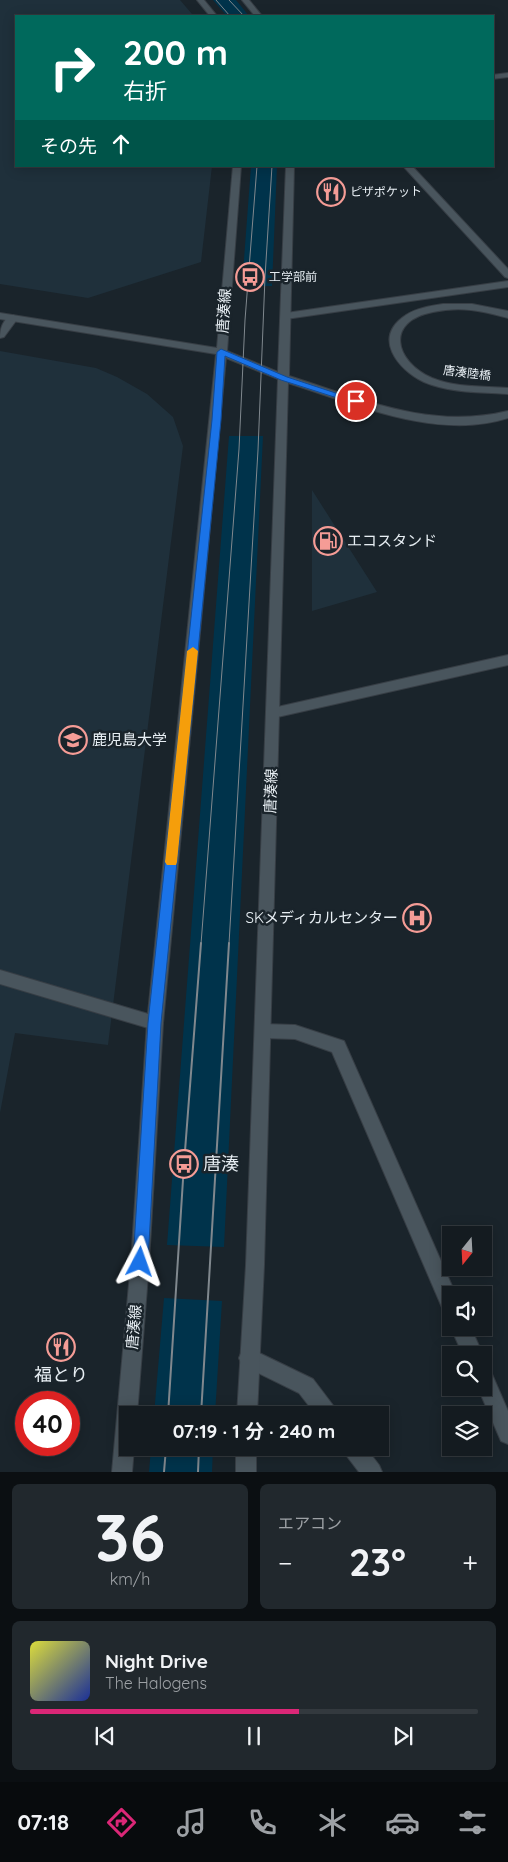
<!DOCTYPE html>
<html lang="ja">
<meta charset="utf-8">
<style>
body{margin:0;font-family:Quicksand,"Noto Sans JP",sans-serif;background:#21282d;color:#f1f3f6;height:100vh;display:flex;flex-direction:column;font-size:19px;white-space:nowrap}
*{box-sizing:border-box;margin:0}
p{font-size:16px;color:#9da1a5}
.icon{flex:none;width:28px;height:28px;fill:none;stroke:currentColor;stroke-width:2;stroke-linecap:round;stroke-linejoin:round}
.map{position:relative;height:1472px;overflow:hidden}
.panel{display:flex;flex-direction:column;gap:12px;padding:12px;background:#0b0f12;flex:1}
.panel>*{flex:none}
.guide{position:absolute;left:15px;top:15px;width:479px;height:152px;border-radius:0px;box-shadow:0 2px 12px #0003,0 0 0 1px #33393e;background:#00695c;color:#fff;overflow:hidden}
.needle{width:32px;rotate:198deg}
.fabs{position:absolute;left:442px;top:1226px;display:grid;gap:10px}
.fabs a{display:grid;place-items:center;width:50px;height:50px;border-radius:0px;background:#141b20;box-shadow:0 2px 12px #0003,0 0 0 1px #33393e;font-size:25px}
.speed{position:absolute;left:15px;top:1391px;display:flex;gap:10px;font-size:25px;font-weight:700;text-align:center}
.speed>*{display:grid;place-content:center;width:65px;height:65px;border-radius:50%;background:#141b20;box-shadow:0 2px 12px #0003,0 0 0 1px #33393e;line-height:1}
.speed .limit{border:8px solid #d22;background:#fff;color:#111}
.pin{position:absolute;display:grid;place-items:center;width:42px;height:42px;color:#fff;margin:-21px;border:2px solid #fff;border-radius:50%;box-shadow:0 1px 5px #0007}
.me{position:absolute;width:55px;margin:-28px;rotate:4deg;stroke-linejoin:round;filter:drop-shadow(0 0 4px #0008)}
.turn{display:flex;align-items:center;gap:18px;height:105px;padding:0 25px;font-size:22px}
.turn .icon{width:65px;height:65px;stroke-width:2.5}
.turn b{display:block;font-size:35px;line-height:42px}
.then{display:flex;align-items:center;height:48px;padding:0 25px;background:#0003;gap:10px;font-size:19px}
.big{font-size:38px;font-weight:700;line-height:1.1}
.panel .card{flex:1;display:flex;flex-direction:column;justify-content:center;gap:8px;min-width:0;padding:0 18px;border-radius:8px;background:#21282d}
.panel .dial{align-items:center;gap:0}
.dial b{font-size:65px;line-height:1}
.song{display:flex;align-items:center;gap:15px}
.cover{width:60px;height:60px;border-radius:8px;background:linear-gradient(135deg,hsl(60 70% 55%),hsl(230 70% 35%))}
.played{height:5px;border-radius:2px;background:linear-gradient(90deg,#db2777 60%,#33393e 60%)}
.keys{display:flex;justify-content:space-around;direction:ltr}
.heat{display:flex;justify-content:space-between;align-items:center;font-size:28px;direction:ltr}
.panel .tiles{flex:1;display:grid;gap:12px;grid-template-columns:1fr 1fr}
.card:last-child{grid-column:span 2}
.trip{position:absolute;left:119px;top:1406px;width:270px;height:50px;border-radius:0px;background:#141b20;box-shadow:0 2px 12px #0003,0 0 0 1px #33393e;font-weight:700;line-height:50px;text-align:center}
.tabs{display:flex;height:80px;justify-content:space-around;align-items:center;background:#080b0d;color:#9da1a5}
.tabs .icon{width:35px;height:35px}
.tabs .on{color:#db2777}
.tabs b{font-size:22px;color:#f1f3f6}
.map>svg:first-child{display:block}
</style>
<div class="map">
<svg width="508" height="1472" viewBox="0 0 508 1472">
<rect width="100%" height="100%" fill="#1a242b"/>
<!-- built -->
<path fill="#1f303b" d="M0 0H180L192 14 193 16H16V166H212L201 262 88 298 0 284Z
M0 351 96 368 117 377 147 394 173 417 183 446 108 1045 15 1033 0 1113Z
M312 490 377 592 312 611Z"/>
<!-- green -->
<path fill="#00334b" d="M213 0H236L249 16H227Z
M251 166H277L272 286H242Z
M229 436H263L224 1247 167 1245Z
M164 1298 222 1301 215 1415H154Z
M151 1448H213L212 1472H149Z"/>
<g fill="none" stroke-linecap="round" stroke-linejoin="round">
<defs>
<path id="service" d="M13 315 18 318 4 337 0 338C0 329 3 318 13 315Z
M0 970 155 1016 161 1018 163 1023 161 1028 155 1030 0 984Z"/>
<path id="minor" d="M508 73V77L492 79V75Z
M403 166H412L508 269V278L505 277Z
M508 281V287L286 319 281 316 286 313Z
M508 655V665L273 718 268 717 266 713 268 709 273 708Z
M263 1024 295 1025 344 1041 456 1295H451V1314L444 1312 332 1052 295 1039 263 1038 257 1036 255 1031 257 1026Z
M451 1328H471L483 1355H463Z
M249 1348 313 1379 335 1408 338 1415H316L299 1393 242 1365 239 1358 242 1351Z
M484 1369 491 1372 508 1411V1444L501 1441 478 1388H484Z
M343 1448H366L379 1465 382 1472H359L346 1455Z"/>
<path id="tertiary" d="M197 0H204L217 16H210Z
M242 0H249L262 16H255Z
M233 166H241L227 351 278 372 286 166H294L289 376C362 399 430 430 508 411V418C438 441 355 404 288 383L264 1265 257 1415H237L246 1265 278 379 226 358 163 1023 149 1262 137 1415H128V1448H134L132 1472H112L131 1262 147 1023 216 354 0 319V313L217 348Z
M443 304H472L508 311V318C481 311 462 306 433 312 385 321 394 361 432 378 456 388 483 386 508 388V394C480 392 450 393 424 382 397 369 372 337 406 315 417 308 430 306 443 304Z
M236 1448H256V1472H236Z"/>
</defs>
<!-- service casing -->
<use href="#service" stroke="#373e45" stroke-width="2"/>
<!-- minor casing -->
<use href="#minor" stroke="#373e45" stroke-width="2"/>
<!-- tertiary casing -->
<use href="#tertiary" stroke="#373e45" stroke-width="2"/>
<!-- service -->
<use href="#service" fill="#49555d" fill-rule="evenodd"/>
<!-- minor -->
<use href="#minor" fill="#49555d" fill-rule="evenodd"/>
<!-- tertiary -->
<use href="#tertiary" fill="#49555d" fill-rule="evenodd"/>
<!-- tram-far1 -->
<path stroke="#80888e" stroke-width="1" d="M216 0 230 16
M229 0 244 16
M201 944 239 449 245 320 257 166
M229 944 258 450 265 277 272 166"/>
<!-- tram -->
<path stroke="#80888e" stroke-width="2" d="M168 1415 184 1164 201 943
M201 1415 229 943
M164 1472 166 1448
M198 1472 199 1448"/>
</g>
<!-- route -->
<path fill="#1a73e8" stroke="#114b97" d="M221 349 287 377 360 401 356 404 353 403 281 380 225 356 221 420 161 1023 148 1262 146 1267 140 1269 135 1267 133 1262 148 1023 212 420 217 352Z"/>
<!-- slow -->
<path fill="#f59e0b" d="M193 647 198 651 177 862 176 865H167L165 862 187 651Z"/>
<!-- icons -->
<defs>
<symbol id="restaurant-ring" viewBox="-11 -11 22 22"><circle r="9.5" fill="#1a242b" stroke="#f59c96" stroke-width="1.5"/><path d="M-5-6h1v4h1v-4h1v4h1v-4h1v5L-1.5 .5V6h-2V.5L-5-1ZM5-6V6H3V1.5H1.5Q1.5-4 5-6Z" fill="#f59c96"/></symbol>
<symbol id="bus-ring" viewBox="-11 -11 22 22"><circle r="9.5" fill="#1a242b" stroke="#f59c96" stroke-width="1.5"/><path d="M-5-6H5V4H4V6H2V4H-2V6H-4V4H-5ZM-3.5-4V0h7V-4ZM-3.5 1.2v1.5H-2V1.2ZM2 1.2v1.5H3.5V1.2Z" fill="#f59c96"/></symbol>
<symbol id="fuel-ring" viewBox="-11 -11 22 22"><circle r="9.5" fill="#1a242b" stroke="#f59c96" stroke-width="1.5"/><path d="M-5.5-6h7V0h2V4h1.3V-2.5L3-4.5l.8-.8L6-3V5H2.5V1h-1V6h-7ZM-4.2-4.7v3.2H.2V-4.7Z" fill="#f59c96"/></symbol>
<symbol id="university-ring" viewBox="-11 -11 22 22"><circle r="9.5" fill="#1a242b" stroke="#f59c96" stroke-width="1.5"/><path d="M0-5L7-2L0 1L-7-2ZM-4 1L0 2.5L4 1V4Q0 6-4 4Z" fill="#f59c96"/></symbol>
<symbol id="hospital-ring" viewBox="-11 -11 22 22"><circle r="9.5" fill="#1a242b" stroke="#f59c96" stroke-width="1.5"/><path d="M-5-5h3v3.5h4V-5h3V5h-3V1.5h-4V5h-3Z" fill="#f59c96"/></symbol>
</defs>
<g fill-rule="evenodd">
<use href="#restaurant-ring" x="315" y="176" width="32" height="32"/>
<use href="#bus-ring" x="234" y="261" width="32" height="32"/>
<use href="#fuel-ring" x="312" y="525" width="32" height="32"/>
<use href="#university-ring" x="57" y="724" width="32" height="32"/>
<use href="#hospital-ring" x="401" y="902" width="32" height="32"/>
<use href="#bus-ring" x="168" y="1148" width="32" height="32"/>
<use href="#restaurant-ring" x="45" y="1331" width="32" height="32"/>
</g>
<g text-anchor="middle" stroke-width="5" stroke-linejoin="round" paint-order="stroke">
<!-- far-poi labels -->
<g font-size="12" fill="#e7eef3" stroke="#1a242b" text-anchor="start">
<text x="350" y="196">ピザポケット</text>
<text x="269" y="281">工学部前</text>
</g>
<!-- far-street labels -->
<g font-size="12" fill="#e7eef3" stroke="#1a242b">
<text transform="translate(467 373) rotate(7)" y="4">唐湊陸橋</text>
</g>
<!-- street labels -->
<g font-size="15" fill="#e7eef3" stroke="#1a242b">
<text transform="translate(224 311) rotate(-86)" y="5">唐湊線</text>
<text transform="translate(271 791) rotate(-88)" y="5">唐湊線</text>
<text transform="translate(134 1327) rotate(-85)" y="5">唐湊線</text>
</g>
<!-- poi labels -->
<g font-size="15" fill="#e7eef3" stroke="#1a242b" text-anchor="start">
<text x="347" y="546">エコスタンド</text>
<text x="92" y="745">鹿児島大学</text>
<text x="398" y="923" text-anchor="end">SKメディカルセンター</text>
</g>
<!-- near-poi labels -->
<g font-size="18" fill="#e7eef3" stroke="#1a242b" text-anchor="start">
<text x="203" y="1170">唐湊</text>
<text x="61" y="1381" text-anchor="middle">福とり</text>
</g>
</g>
</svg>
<div class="fabs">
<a><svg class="needle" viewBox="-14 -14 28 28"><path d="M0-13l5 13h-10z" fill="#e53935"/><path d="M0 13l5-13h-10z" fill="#9da1a5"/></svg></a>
<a><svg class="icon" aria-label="sound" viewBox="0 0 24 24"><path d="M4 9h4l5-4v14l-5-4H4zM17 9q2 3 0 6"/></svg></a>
<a><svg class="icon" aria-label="search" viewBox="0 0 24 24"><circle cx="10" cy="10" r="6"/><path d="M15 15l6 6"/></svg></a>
<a><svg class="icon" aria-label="layers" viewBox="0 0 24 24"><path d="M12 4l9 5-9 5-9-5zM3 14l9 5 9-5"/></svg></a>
</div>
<div class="speed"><div class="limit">40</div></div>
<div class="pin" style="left:356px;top:401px;background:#d93025"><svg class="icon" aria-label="arrive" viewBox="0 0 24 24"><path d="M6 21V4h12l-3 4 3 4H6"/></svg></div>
<svg class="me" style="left:140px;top:1262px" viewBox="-20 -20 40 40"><path d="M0-17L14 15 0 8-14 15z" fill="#1a73e8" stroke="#fff" stroke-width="4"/></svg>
<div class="trip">07:19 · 1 分 · 240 m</div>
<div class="guide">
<div class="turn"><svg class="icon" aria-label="right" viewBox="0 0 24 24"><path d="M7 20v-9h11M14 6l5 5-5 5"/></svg><div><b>200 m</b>右折</div></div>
<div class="then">その先<svg class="icon" aria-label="ahead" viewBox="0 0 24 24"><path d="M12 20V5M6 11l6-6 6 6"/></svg></div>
</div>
</div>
<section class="panel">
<div class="tiles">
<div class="card dial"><b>36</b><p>km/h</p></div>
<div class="card"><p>エアコン</p>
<div class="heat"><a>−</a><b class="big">23°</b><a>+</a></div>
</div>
<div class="card">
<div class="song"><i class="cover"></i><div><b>Night Drive</b><p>The Halogens</p></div></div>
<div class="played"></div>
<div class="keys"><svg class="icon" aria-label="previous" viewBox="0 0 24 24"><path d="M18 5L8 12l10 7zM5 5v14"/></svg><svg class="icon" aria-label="pause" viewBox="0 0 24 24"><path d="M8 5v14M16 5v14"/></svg><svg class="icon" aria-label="next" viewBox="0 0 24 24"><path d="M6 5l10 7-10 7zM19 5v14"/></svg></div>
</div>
</div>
</section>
<nav class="tabs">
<b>07:18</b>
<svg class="icon on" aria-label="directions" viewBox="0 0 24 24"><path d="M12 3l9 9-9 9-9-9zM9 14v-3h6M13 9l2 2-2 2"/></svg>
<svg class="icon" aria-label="music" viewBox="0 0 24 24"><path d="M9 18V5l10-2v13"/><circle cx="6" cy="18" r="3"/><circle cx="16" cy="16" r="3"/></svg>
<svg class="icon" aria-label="phone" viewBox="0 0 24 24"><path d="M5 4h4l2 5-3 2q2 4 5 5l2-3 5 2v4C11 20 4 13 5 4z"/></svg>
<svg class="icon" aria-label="climate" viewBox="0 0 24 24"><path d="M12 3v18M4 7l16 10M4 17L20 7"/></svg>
<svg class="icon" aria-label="car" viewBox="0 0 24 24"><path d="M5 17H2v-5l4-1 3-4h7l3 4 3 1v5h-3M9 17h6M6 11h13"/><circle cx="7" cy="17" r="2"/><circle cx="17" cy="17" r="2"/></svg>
<svg class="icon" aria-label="filters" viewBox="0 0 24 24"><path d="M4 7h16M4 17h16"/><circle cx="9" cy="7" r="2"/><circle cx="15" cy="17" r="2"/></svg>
</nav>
